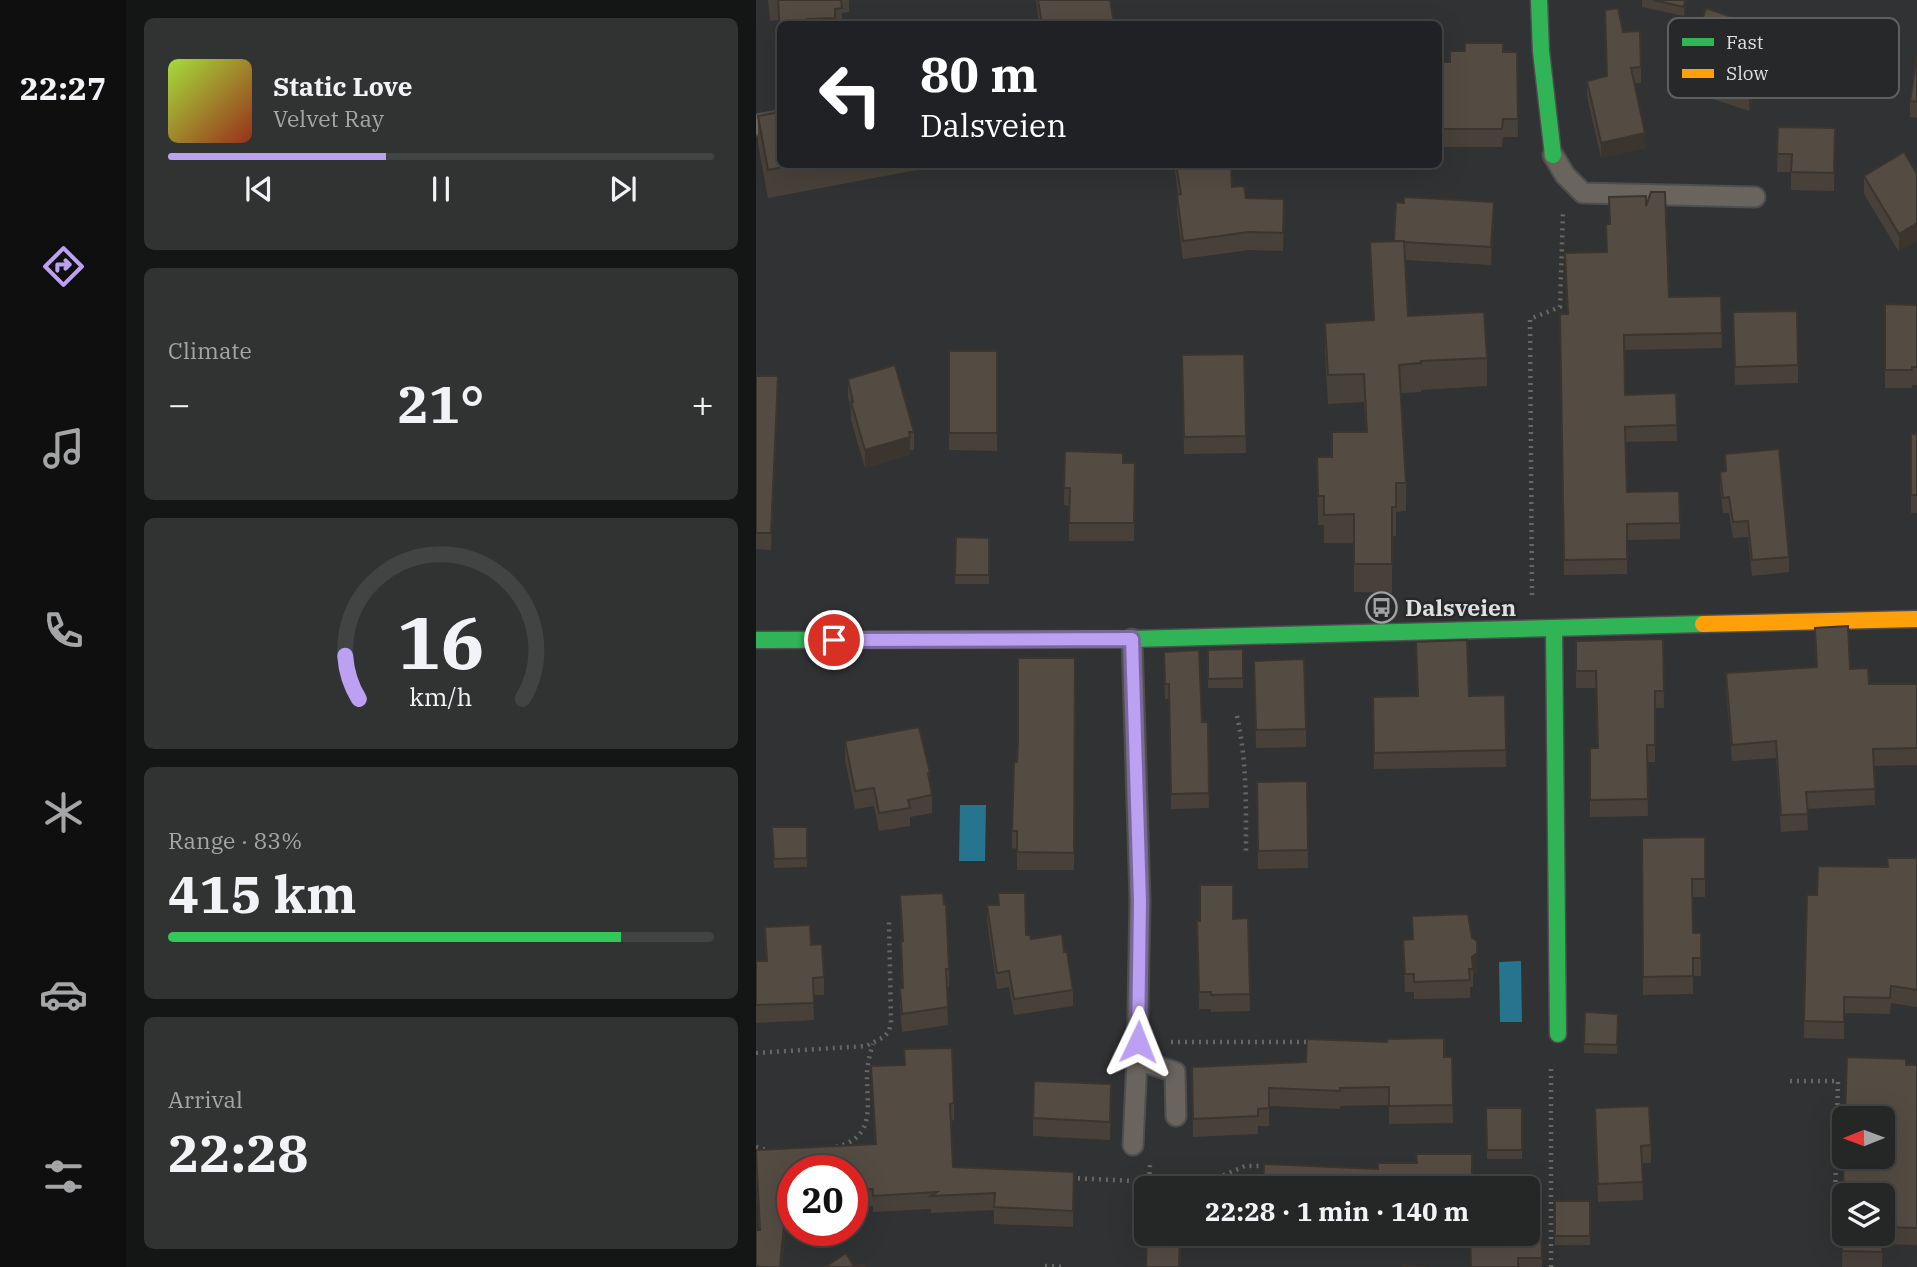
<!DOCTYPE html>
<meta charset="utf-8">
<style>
body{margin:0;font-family:"IBM Plex Serif",serif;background:#313232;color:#f1f3f6;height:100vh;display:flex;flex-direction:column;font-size:26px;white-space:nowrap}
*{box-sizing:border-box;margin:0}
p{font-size:23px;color:#a3a5a7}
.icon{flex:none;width:38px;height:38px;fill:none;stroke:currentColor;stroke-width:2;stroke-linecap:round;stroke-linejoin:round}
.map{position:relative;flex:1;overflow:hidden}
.sheet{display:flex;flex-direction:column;gap:18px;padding:18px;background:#141515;width:630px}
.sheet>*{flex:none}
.guide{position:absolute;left:21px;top:21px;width:665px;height:147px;border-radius:10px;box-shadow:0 7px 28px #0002,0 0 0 2px #424343;background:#202124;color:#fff;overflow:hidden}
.needle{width:46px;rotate:269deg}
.controls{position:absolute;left:1076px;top:1106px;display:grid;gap:14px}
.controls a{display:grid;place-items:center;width:63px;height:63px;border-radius:10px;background:#252626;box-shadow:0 7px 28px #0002,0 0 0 2px #424343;font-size:35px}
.speed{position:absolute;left:21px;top:1155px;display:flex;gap:14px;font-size:35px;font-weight:700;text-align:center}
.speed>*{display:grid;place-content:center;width:91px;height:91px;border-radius:50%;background:#252626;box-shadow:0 7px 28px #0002,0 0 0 2px #424343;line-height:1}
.speed .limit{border:10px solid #d22;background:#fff;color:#111}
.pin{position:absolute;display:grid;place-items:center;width:60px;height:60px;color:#fff;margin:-30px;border:4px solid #fff;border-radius:50%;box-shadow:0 2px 7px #0007}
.me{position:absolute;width:77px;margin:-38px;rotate:2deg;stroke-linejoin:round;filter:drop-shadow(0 0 5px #0008)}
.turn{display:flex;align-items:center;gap:24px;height:147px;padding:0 28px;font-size:32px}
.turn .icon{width:91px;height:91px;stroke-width:2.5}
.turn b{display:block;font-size:49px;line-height:60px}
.big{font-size:52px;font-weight:800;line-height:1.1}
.sheet .card{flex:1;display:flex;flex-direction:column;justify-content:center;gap:10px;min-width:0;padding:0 24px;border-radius:10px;background:#313232}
.sheet .dial{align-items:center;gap:0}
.dial svg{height:182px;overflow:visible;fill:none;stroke:#424343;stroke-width:7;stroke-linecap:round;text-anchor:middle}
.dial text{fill:#f1f3f6;stroke:none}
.song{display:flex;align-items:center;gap:21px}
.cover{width:84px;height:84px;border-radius:10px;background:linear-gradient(135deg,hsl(80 70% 55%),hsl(10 70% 35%))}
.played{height:7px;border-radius:4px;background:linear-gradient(90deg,#bca0f2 40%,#424343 40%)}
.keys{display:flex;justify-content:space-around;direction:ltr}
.heat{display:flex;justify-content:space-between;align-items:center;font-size:38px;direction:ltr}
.charge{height:10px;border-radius:5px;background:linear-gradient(90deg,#34c759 83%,#424343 0)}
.trip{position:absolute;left:378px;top:1176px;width:406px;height:70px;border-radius:10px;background:#252626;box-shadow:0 7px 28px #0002,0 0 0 2px #424343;font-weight:800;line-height:70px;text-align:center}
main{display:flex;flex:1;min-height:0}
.dock{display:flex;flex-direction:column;width:126px;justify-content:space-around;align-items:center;background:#0f0f0f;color:#a3a5a7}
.dock .icon{width:49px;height:49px}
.dock .on{color:#bca0f2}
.dock b{font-size:32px;color:#f1f3f6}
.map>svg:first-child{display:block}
</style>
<main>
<nav class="dock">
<b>22:27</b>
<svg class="icon on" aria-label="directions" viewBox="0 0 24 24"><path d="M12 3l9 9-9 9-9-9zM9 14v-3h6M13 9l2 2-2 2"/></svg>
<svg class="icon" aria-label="music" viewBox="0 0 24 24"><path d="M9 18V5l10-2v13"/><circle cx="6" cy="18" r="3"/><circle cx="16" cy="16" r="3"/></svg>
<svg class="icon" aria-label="phone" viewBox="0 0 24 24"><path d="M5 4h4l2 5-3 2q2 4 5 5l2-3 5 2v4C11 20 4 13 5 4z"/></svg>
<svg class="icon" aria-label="climate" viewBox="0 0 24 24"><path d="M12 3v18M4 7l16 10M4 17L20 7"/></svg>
<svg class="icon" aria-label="car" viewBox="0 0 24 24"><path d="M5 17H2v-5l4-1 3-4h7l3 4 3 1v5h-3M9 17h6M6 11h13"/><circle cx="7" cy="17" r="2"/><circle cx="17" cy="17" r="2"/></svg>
<svg class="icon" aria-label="filters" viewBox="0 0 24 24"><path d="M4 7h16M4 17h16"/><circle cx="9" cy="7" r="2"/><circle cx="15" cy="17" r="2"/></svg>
</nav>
<section class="sheet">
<div class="card">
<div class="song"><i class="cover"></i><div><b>Static Love</b><p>Velvet Ray</p></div></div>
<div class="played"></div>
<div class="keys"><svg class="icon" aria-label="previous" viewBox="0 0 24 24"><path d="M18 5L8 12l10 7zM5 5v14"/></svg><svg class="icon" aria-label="pause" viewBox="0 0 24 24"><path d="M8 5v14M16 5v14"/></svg><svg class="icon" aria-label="next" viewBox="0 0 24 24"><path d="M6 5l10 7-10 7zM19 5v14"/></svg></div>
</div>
<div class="card"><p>Climate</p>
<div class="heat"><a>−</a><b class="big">21°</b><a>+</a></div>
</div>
<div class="card dial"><svg viewBox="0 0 100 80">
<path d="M14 69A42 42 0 1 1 86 69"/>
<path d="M14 69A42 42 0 0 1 8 50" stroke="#bca0f2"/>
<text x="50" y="56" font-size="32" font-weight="700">16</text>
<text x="50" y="72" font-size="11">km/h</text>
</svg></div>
<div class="card"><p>Range · 83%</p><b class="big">415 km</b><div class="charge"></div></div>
<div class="card"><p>Arrival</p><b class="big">22:28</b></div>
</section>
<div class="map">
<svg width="1161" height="1267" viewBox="0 0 1161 1267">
<rect width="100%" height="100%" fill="#313233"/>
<!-- water -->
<path fill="#26748d" d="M204 805H230L229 861H203Z
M765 961 766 1022H744L743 962Z"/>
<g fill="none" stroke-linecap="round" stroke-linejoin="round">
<defs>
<path id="lane" d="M0 125 24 121
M797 155 809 175 827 193 999 197
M376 639 384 900 381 1060 419 1072 420 1116
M377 1145 381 1060"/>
<path id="fast" d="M783 0 785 51 797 155
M798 628 802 1034
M0 640 376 639 947 624"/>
<path id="slow" d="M947 624 1161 619"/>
</defs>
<!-- lane casing -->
<use href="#lane" stroke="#4d4e4f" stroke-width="23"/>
<!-- fast casing -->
<use href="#fast" stroke="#4d4e4f" stroke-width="19"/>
<!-- slow casing -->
<use href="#slow" stroke="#4d4e4f" stroke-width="19"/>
<!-- path -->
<path stroke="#696763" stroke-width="4.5" stroke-dasharray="2 5" stroke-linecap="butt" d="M776 595 774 319 804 307 807 211
M481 716C491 761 490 806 490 852
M415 1042H557
M0 1053 110 1046 128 1037 133 1031 135 1023 133 919
M1034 1081H1082L1078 1240
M0 1147 11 1150
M80 1147C122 1137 110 1103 111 1072 112 1062 114 1053 117 1044
M315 1178 440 1184 457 1180 489 1166H512
M393 1181 394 1165
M289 1266 309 1267
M795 1267V1068"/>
<!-- lane -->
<use href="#lane" stroke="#69645e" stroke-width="19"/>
<!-- fast -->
<use href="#fast" stroke="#30b455" stroke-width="16"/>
<!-- slow -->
<use href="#slow" stroke="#ff9f0a" stroke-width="16"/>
</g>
<!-- wall -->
<path fill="#48413a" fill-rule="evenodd" d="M12 0H93V12L86 13V24H24V59L22 20 14 21Z
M280 0H354L358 24H283Z
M886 0H931L928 16 886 7Z
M867 32 885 67V83H878L889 148 845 158 831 96V81L851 76Z
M1008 46 1004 59 1005 77 993 111 936 92V74L939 67 937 66V48Z
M747 52H761L762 137H747L746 147H682V62H694Z
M1161 56V118L1154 117V101Z
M2 116 24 164H166V169L12 198 2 144Z
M1022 127 1079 146 1078 191 1035 190V172H1021Z
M418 164H475L476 187 490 198 528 217 527 251 493 250 427 259 421 212V195L422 194Z
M620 164H657V170H620Z
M1161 174 1143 252 1108 194V176Z
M853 197 890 206 913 297 965 296 966 348 868 350 869 395 920 393 921 441 870 442 871 492 924 523V539L871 540V574L808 575 804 314H811L809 253 851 252 850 224H854Z
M738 219 735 265 649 260 652 316 731 358V386L665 390V392L645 393 650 483V511L640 512V536H636V593L598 592V543H568V525H562L561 457H576L610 432 608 402 572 404 569 352V323L617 320 614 242 638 241Z
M1129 304 1161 305V385H1156V388H1129Z
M977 330 1042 365V383L979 385Z
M193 351H241V451L193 450Z
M488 354 490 453 428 454 426 355Z
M0 376 22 393 15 550 0 549Z
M92 379 158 432V450H154V455L109 468 95 420V409L92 397Z
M1155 434H1161V513H1155Z
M309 451 367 463H379L378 541H313V506L308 505Z
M969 454 1033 557V572L996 576 992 537 977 538 973 513H967L964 487V472L969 471Z
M200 537 233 538V584H199Z
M1059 628 1094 669 1113 684H1161V765L1118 766 1119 805 1051 809 1052 830 1025 832 1020 758 976 761 970 690V673L1060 667Z
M907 639 908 708H899V762H891L892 816 834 817V748H841L840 688H820V641Z
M660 642 713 696 749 695 750 767 618 769 617 697 661 696Z
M487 649V688H452V650Z
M319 658 318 870H261V849L256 848V831L261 762Z
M498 661 550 729V747L500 748Z
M408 667 446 722H452L453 808 415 809 413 699H409Z
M89 741 174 773V785L176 795V813L154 817V826L123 831 118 806 99 809 89 759Z
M551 781 552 868 502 869 501 782Z
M16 827 51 858V867L18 868Z
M949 837V897H937V933L945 958V976H937V994L887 995 886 838Z
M1161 858V1007L1135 1003 1134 1014 1088 1013V1039L1048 1038 1051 895H1061L1132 867Z
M144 895 193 969V987H191L192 1025 146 1032 144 1006V988H146L145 959V941H146Z
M231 905 275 939 308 952 317 990V1006L258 1015 253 987 241 989 231 921Z
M656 916 721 971 717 974V987H714V998L658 999V992H649L647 940 656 939Z
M492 918 494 1011 455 1012V1009H443L441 921Z
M9 927 55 945 68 977V995H57L58 1020 0 1023V961H10Z
M829 1012 862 1014 861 1054 828 1053Z
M148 1049 198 1103V1120L195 1121 197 1167 318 1189 317 1227 238 1224V1210L175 1213V1209L117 1212V1206L96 1207V1171H37V1211H31L26 1267H0V1230H3L0 1176V1150L119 1144 115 1066 148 1065Z
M688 1057H696L697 1123 633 1124V1105L584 1106V1109L513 1106V1126H502V1134L437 1137 436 1084Z
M1150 1065H1161V1245L1127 1244 1126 1267H1086L1088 1141ZM1127 1195V1234H1088Z
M355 1102 354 1140 277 1136V1118Z
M730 1108H766V1159H731Z
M839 1108 895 1145V1163H886L887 1200 842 1202Z
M390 1188V1234H452V1239L425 1238 424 1267H390L391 1236H380V1220Z
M799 1201H834V1245H799Z
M785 1213 786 1267H715Z"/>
<!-- shaded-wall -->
<path fill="#3b352f" d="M929 0H931L928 16V7Z
M1008 28V46L998 75V57Z
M1005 59V77L993 111V93Z
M889 133V148L845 158V143Z
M738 202V219L735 265V247Z
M1161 223V241L1143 252V234Z
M22 376V393L15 550V533Z
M154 437V455L109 468V450Z
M721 953V971L717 974 716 957Z
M31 1194V1211L26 1267H24Z"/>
<!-- building -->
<path fill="#544c43" stroke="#3b352f" stroke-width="2" d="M22 0H85L86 8 79 9V18L51 19V24H24V33Z
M282 0H354L358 24H286Z
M897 0H929L928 7Z
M862 8 867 32 884 31 885 67 875 68 889 133 845 143 831 81 851 76 849 10Z
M950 8 1008 28 998 57 1005 59 993 93 936 74 945 51 937 48Z
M709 43H747V52H761L762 119H747L746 129H682V62H694V51H709Z
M1161 56V102L1154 101Z
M24 112V164H42L12 170 2 116Z
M1022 127 1079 128 1078 173 1035 172 1036 154H1021Z
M1148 152 1161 174V223L1143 234 1108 176Z
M420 164H475L476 187 488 186 490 198 528 199 527 233 493 232 427 241 421 195 425 194Z
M895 192H909L913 297 965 296 966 333 868 335 869 395 920 393 921 425 869 427 871 492 923 491 924 523 871 524V559L808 560 804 314H812L809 253 851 252 850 224H854L853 197 890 196V206Z
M648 197 738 202 735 247 648 242V241H638L640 202 648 203Z
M648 241 652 316 728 312 731 358 665 361V363L643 365 650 483H640V507H636V564H598V514L568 515V496H562L561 457H576V432H611L608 374 572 375 569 323 618 320 614 242Z
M1129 304 1161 305V367H1156V370H1129Z
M1041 311 1042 365 979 367 977 312Z
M193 351H241V433H193Z
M488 354 490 436 428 437 426 355Z
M139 365 158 432H153L154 437 109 450 95 402H97L92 379Z
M0 376H22L15 533H0Z
M1155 434H1161V495H1155Z
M1023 449 1033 557 996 560 992 521 977 522 973 497 967 498 964 472 970 471 969 454Z
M309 451 367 453V463H379L378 523H313L314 488H308Z
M200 537 233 538V575H199Z
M1092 626 1094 669 1112 668 1113 684H1161V748L1117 749 1119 789 1050 792 1052 814 1025 815 1020 741 976 745 970 673 1061 667 1059 628Z
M907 639 908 691H899V745H891L892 799 834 800V748H842L840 671H820V641Z
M711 640 713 696 749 695 750 750 618 753 617 697 662 696 660 642Z
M487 649V678L452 679V650Z
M443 650 446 722H452L453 793 415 794 413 684H409L408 652Z
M262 658H319L318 853 261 852V831H256L258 762H261L262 741Z
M548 659 550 729 500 730 498 661Z
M163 727 174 773H172L176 795 152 800 154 808 123 813 118 788 99 791 89 741Z
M551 781 552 850 502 851 501 782Z
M16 827H51V858L18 859Z
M949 837V879H936L937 933H945V958H937V976L887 977 886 838Z
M1131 858H1161V990L1135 986 1134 998 1088 997V1022L1048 1021 1051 895H1061L1062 866 1132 867Z
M444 885H477V919L492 918 494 994 455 995V992H443L441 921H444Z
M187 893 188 904H190L193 969H190L192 1007 146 1014 144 988H147L145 941H147L144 895Z
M242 893H269L270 935H274L275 939 306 934 308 952H311L317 990 258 999 253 971 241 973 231 905H243Z
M712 914 716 938 721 941V953L716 957 717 969H713L714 980 658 982V974H649L647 940 657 939 656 916Z
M54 925 55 945 66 944 68 977 57 978 58 1003 0 1005V961H11L9 927Z
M829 1012 862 1014 861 1045 828 1044Z
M688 1038V1057H696L697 1105 633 1106V1087L584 1088V1091L513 1088V1108L502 1109V1116L437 1119 436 1067 550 1062 551 1039 631 1042V1039Z
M196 1048 198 1103 194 1104 197 1167 318 1172 317 1211 238 1207 239 1193 175 1196 181 1192 117 1196V1189L96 1190V1171H37V1194H31L24 1267H6L0 1266V1230H4L0 1150 120 1144 115 1066 149 1065 148 1049Z
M1091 1057 1150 1059V1065H1161V1228L1127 1227V1195H1088V1234H1126V1252L1086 1251 1088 1141V1157H1127V1118H1089Z
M278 1081 355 1084 354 1122 277 1118Z
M893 1106 895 1145 885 1146 887 1182 842 1184 839 1108Z
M730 1108H766V1150H731Z
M660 1154H716V1188H507L508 1164 622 1169V1163H661Z
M382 1183 454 1186V1188H390V1220H380Z
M799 1201H834V1236H799Z
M785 1213 786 1258H762V1267H715L714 1234H772V1214Z
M391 1234H424L423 1267H390Z
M90 1253 97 1265H108V1267H69Z
M647 1265 670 1267H647Z"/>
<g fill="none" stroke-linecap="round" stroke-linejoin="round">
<defs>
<path id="route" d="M78 640 376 639 384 901 382 1042"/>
</defs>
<!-- route casing -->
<use href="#route" stroke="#7a689d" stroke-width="18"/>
<!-- route -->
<use href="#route" stroke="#bca0f2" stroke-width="12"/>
</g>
<!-- icons -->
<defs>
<symbol id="bus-ring" viewBox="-11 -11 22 22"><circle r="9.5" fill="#26282a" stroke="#a1a2a4" stroke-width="1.5"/><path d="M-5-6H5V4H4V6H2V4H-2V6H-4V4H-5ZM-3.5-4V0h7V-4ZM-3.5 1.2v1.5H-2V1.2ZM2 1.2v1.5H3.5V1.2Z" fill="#a1a2a4"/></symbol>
</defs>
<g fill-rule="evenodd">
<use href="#bus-ring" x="608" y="590" width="35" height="35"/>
</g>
<g text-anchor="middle" stroke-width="5" stroke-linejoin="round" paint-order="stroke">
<!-- poi labels -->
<g font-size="23" font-weight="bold" fill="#dedfe1" stroke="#26282a" text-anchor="start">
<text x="649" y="616">Dalsveien</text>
</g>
</g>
<!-- legend -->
<rect x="912" y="18" width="231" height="80" rx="10" fill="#26282a" stroke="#5d5f61" stroke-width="2"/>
<rect x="926" y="38" width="32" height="8" fill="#30b455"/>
<rect x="926" y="69" width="32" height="9" fill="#ff9f0a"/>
<g font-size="19" fill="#dedfe1">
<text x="970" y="49">Fast</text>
<text x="970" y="80">Slow</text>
</g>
</svg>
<div class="controls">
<a><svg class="needle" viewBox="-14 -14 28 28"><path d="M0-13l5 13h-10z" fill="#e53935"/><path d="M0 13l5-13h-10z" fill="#a3a5a7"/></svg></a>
<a><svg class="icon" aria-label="layers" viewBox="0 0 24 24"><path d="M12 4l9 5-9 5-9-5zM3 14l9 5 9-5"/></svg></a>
</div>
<div class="speed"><div class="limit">20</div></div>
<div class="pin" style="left:78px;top:640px;background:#d93025"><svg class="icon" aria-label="arrive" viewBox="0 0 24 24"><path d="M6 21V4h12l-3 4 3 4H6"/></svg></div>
<svg class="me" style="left:382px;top:1042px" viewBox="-20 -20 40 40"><path d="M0-17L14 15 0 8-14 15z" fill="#bca0f2" stroke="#fff" stroke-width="4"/></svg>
<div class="trip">22:28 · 1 min · 140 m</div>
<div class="guide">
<div class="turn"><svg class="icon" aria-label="left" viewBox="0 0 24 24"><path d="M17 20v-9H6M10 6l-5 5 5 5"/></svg><div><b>80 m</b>Dalsveien</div></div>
</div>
</div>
</main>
